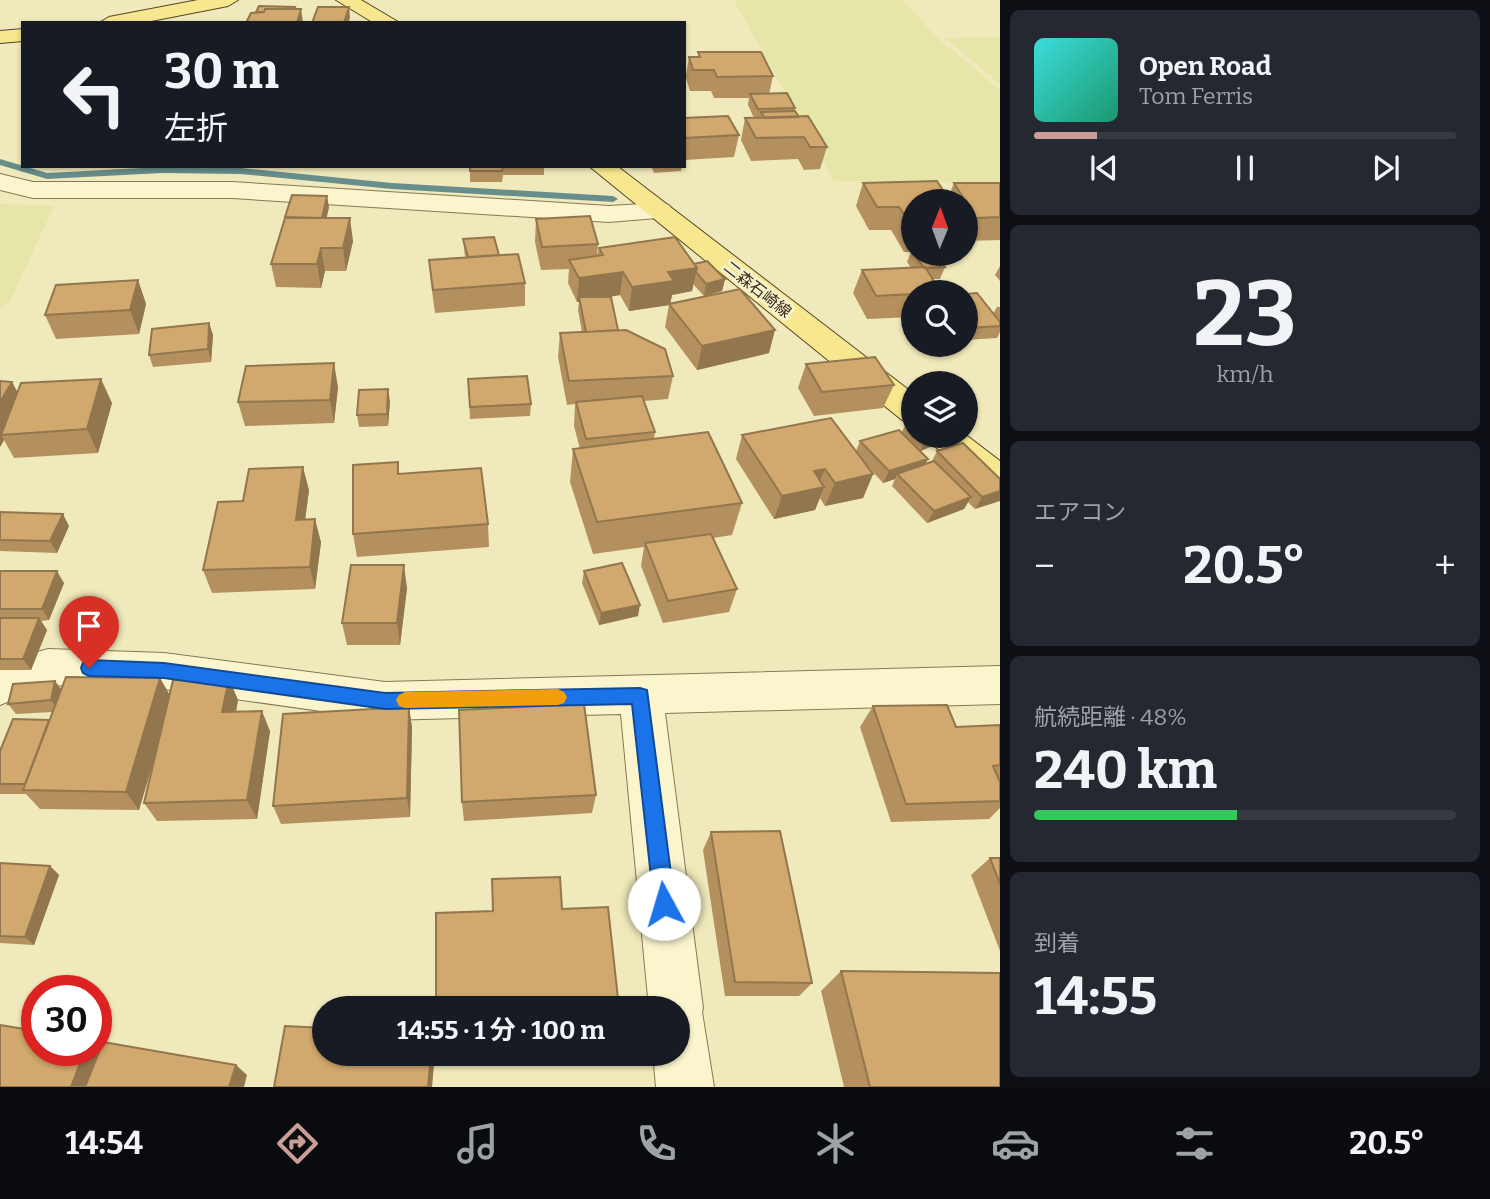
<!DOCTYPE html>
<html lang="ja">
<meta charset="utf-8">
<style>
body{margin:0;font-family:Bitter,"Noto Sans JP",serif;background:#242831;color:#f1f3f6;height:100vh;display:flex;flex-direction:column;font-size:26px;white-space:nowrap}
*{box-sizing:border-box;margin:0}
p{font-size:23px;color:#9ea1a6}
.icon{flex:none;width:38px;height:38px;fill:none;stroke:currentColor;stroke-width:2;stroke-linecap:round;stroke-linejoin:round}
.map{position:relative;flex:1;overflow:hidden}
.panel{display:flex;flex-direction:column;gap:10px;padding:10px;background:#0d0f14;width:490px}
.panel>*{flex:none}
.guide{position:absolute;left:21px;top:21px;width:665px;height:147px;border-radius:0px;box-shadow:0 2px 5px #0004;background:#171b24;color:#f1f3f6;overflow:hidden}
.needle{width:46px;rotate:1deg}
.controls{position:absolute;left:901px;top:189px;display:grid;gap:14px}
.controls a{display:grid;place-items:center;width:77px;height:77px;border-radius:50%;background:#171b24;box-shadow:0 2px 5px #0004;font-size:35px}
.speed{position:absolute;left:21px;top:975px;display:flex;gap:14px;font-size:35px;font-weight:700;text-align:center}
.speed>*{display:grid;place-content:center;width:91px;height:91px;border-radius:50%;background:#171b24;box-shadow:0 2px 5px #0004;line-height:1}
.speed .limit{border:10px solid #d22;background:#fff;color:#111}
.pin{position:absolute;display:grid;place-items:center;width:60px;height:60px;color:#fff;margin:-72px -30px;border-radius:50% 50% 50% 0;rotate:-45deg;box-shadow:0 0 7px #0007}
.pin .icon{rotate:45deg}
.me{position:absolute;width:77px;margin:-38px;rotate:354deg;stroke-linejoin:round;filter:drop-shadow(0 0 5px #0008)}
.turn{display:flex;align-items:center;gap:24px;height:147px;padding:0 28px;font-size:32px}
.turn .icon{width:91px;height:91px;stroke-width:2.5}
.turn b{display:block;font-size:49px;line-height:60px}
.big{font-size:52px;font-weight:700;line-height:1.1}
.panel .widget{flex:1;display:flex;flex-direction:column;justify-content:center;gap:10px;min-width:0;padding:0 24px;border-radius:10px;background:#242831}
.panel .dial{align-items:center;gap:0}
.dial b{font-size:91px;line-height:1}
.song{display:flex;align-items:center;gap:21px}
.cover{width:84px;height:84px;border-radius:10px;background:linear-gradient(135deg,hsl(180 70% 55%),hsl(160 70% 35%))}
.played{height:7px;border-radius:4px;background:linear-gradient(90deg,#ca9d96 15%,#363941 15%)}
.keys{display:flex;justify-content:space-around;direction:ltr}
.heat{display:flex;justify-content:space-between;align-items:center;font-size:38px;direction:ltr}
.charge{height:10px;border-radius:5px;background:linear-gradient(90deg,#34c759 48%,#363941 0)}
.trip{position:absolute;left:312px;top:996px;width:378px;height:70px;border-radius:35px;background:#171b24;box-shadow:0 2px 5px #0004;font-weight:700;line-height:70px;text-align:center}
.dock{display:flex;height:112px;justify-content:space-around;align-items:center;background:#090b0e;color:#9ea1a6}
.dock .icon{width:49px;height:49px}
.dock .current{color:#ca9d96}
.dock b{font-size:32px;color:#f1f3f6}
main{display:flex;flex:1;min-height:0}
.map>svg:first-child{display:block}
</style>
<main>
<div class="map">
<svg width="1000" height="1087" viewBox="0 0 1000 1087">
<rect width="100%" height="100%" fill="#f0e9bb"/>
<!-- farmland -->
<path fill="#e6e6a8" d="M734 0H903L935 36 1000 90V183L834 181Z
M1000 37V84L945 38Z
M0 204 54 206 9 303 0 308Z"/>
<g fill="none" stroke-linecap="round" stroke-linejoin="round">
<!-- stream -->
<path fill="#678e8b" fill-rule="evenodd" d="M0 159 47 173 162 167 241 168 392 183 613 196 618 199 613 202 392 189 241 174 162 173 47 179 0 165Z"/>
<defs>
<path id="minor" d="M0 174 33 182H232L609 206 660 203 669 205 673 211 669 217 609 222 232 198H33L0 190Z
M48 649 164 653 385 682 1000 666V704L665 713 703 1008 702 1012 714 1087H656L653 1054H677V1008H649L621 714 385 720 164 689 48 685 0 705V663Z"/>
<path id="major" d="M198 0H238L228 6 141 23H99L109 17Z
M336 0H361L400 23H374Z
M23 29V41L0 43V31Z
M589 166H617L914 394V423L902 420Z
M966 435 1000 461V493L987 489 932 444 927 436Z"/>
</defs>
<!-- minor casing -->
<use href="#minor" stroke="#887854" stroke-width="2"/>
<!-- major casing -->
<use href="#major" stroke="#554529" stroke-width="2"/>
<!-- minor -->
<use href="#minor" fill="#fbf5ce" fill-rule="evenodd"/>
<!-- major -->
<use href="#major" fill="#f7e88f" fill-rule="evenodd"/>
</g>
<!-- wall -->
<path fill="#b4905f" d="M698 52 773 76 769 94 795 108V111L799 117 827 147 820 169 804 170 798 159 751 161 741 140 745 118H754L748 105 749 98H714L711 91H690L686 78 684 86V70L686 75 689 57H698Z
M684 118 739 135 734 157 684 160Z
M470 166H544V175H503L502 182H470Z
M651 166H682L681 171 654 173Z
M863 183 948 198 954 183H1000V240L966 241V201H914V254L945 267 940 279H933L914 292V317L867 319 853 293 862 270 911 268 907 262 911 252H904L891 230H869L856 206Z
M329 207 326 218 353 241 346 271H325L321 288 276 287 271 264Z
M536 219 598 244 597 256 599 248 694 264 725 279 722 291 704 296 693 284 692 291 672 295 670 304 769 353 697 370 665 327 669 305 629 311 620 295 610 297 618 330 673 376 668 399 644 401 655 432 654 439 742 503 732 535 713 538 737 589 729 612 663 623 641 566 644 547 593 554 570 482 573 449H580L574 426 575 404 567 405 558 357 560 333 582 332 578 310 579 302H577L568 283 569 269 541 270 535 242Z
M463 239 499 255 525 283V306L435 313 431 283 429 260 465 257Z
M1000 266V281L995 275Z
M138 280 146 304 139 334 56 339 45 315Z
M966 294 993 314 997 307H1000V332L997 338 966 340Z
M209 323 213 335 211 362 153 367 149 355Z
M806 364 894 385 883 408 814 416 798 388Z
M468 379 531 404 530 416 470 419Z
M0 381 12 382 17 392 112 403 98 453 14 458 4 440 0 447Z
M338 387 334 423 245 426 238 402Z
M390 401 388 426 359 427 357 415Z
M914 420V436H941L937 444 921 451 925 465 931 463 937 451 1000 479 975 509 968 502 964 509 927 523 892 486 895 479 883 483 864 462 873 474 863 498 825 506 820 498 815 510 774 519 736 459 742 435 856 451 860 441 902 432 906 423Z
M399 474 488 524 489 547 357 557 353 534Z
M309 490 305 520 321 542 315 589 212 593 203 570 243 501Z
M0 512 69 526 57 553 0 551Z
M0 571 64 583 49 620 41 621 47 630 31 670H0Z
M584 571 638 616 599 625 582 583Z
M407 588 400 645H347L342 623Z
M160 678 169 695 229 679 238 700 236 712 270 731 257 819 157 821 144 803 154 759 139 810 40 809 26 794H0V751L49 720 52 712 16 714 8 704 55 681 61 689Z
M873 706 956 727 1000 725V808L989 819 891 822 860 727Z
M409 707 412 728 410 817 281 824 273 806Z
M596 795 592 813 464 821 462 802Z
M711 832 812 983 799 996H725L703 850Z
M990 858H1000V951L971 875Z
M0 863 50 866 59 875 34 945 0 943Z
M841 971 1000 1087H844L821 991Z"/>
<!-- shaded-wall -->
<path fill="#92764d" d="M349 7 350 18 348 23H344Z
M301 9 303 23H297Z
M327 196 329 207 324 230 322 218Z
M350 218 353 241 346 271 343 248Z
M321 248 325 271 321 288 317 264Z
M697 268 692 291 672 295 670 305 629 311 632 287 668 272Z
M623 272 620 295 580 301 579 297V302H577L579 278Z
M725 279 722 291 704 296 706 284Z
M138 280 146 304 139 334 130 310Z
M209 323 213 335 211 362 208 349Z
M775 330 769 353 697 370 702 346Z
M334 363 338 387 334 423 330 400Z
M101 379 112 403 98 453 87 429Z
M12 382 25 406 1 435 4 440 0 447V402Z
M388 389 390 401 388 426 387 414Z
M934 436H941L937 444 920 451 926 439Z
M928 459 922 471 897 474 895 479 883 483 889 471Z
M303 467 309 490 302 543 296 520Z
M825 469 817 488 824 487 815 510 774 519 782 496 814 471Z
M873 474 863 498 825 506 835 483Z
M1000 491V501L975 509 982 497Z
M971 497 964 509 927 523 934 511Z
M63 514 69 526 57 553 50 541Z
M315 519 321 542 315 589 310 567Z
M404 565 407 588 400 645 397 623Z
M57 571 64 583 49 620 42 609Z
M640 605 638 616 599 625 601 613Z
M39 618 47 630 31 670 23 659Z
M160 678 172 699 139 810 126 792Z
M229 679 238 700 232 733 222 712Z
M55 681 63 692 59 711 51 700Z
M409 707 412 728 410 817 407 798Z
M262 711 270 731 257 819 247 800Z
M50 866 59 875 34 945 25 937Z
M96 1043 107 1050 94 1087H71L85 1050H96Z
M431 1054H435L432 1087H428Z
M236 1065 247 1075 244 1087H229Z"/>
<!-- building -->
<path fill="#d1a86e" stroke="#92764d" stroke-width="2" d="M259 6 295 7 294 9H265L264 12H256Z
M318 7H349L344 23H312Z
M265 9H301L297 23H246L251 13 264 12Z
M698 52H761L773 76 717 77 714 70H693L689 57H700Z
M787 93 795 108 758 109 750 94Z
M795 111 799 117 765 118 761 112Z
M728 116 739 135 684 138V118Z
M808 116 827 147H810L804 137 756 138 745 118Z
M470 166H503L502 171H470Z
M937 181 950 201H914V229L899 207H877L863 183Z
M954 183H1000V217L976 218Z
M292 195 327 196 322 218 285 217Z
M590 216 598 244 542 247 536 219Z
M285 218H350L343 248H321L317 264H271Z
M494 237 499 255 468 257 463 239Z
M675 237 697 268 668 272 674 281 632 287 623 272 579 278 569 260 603 255 599 248Z
M518 254 525 283 433 290 429 260Z
M914 254H936L945 267 924 268Z
M707 261 725 279 706 284 696 272 697 268 694 264Z
M925 267 941 292H914V294L876 296 862 270Z
M138 280 130 310 45 315 56 285Z
M740 289 775 330 702 346 669 304Z
M977 293 1000 322V326L969 328 966 324V294Z
M579 297H611L618 330 586 332Z
M209 323 208 349 149 355 152 329Z
M626 330 665 349 673 376 569 381 560 333Z
M875 357 894 385 822 392 806 364Z
M334 363 330 400 238 402 246 366Z
M527 376 531 404 470 407 468 379Z
M101 379 87 429 1 435 21 383Z
M0 381 12 382 0 402Z
M388 389 387 414 357 415 359 390Z
M642 396 655 432 586 439 576 402Z
M831 418 873 474 835 483 825 469 814 471 824 487 782 496 742 435Z
M914 420V429L906 423Z
M899 430 928 459 889 471 860 441Z
M708 432 742 503 597 522 573 449Z
M922 436H934L926 439Z
M963 443 1000 479V491L982 497 937 451Z
M934 461 971 497 934 511 897 474Z
M398 462V474L481 468 488 524 353 534V465Z
M303 467 296 520 315 519 310 567 203 570 218 502 243 501 249 469Z
M0 512 63 514 50 541 0 540Z
M711 534 737 589 668 601 645 543Z
M622 563 640 605 601 613 584 571Z
M351 565H404L397 623H342Z
M0 571H57L42 609H0Z
M0 618H39L23 659H0Z
M66 677 160 678 126 792 23 790Z
M229 679 222 712 262 711 247 800 144 803 173 680Z
M55 681 51 700 8 704 13 684Z
M584 704 596 795 462 802 459 710Z
M947 705 956 727 1000 725V765L993 766 1000 782V801L906 804 873 706Z
M409 707 407 798 273 806 283 714Z
M13 719 49 720 25 784H0V751Z
M780 831 812 983 735 982 711 832Z
M990 858H1000V884Z
M0 863 50 866 25 937 0 936Z
M560 877 562 909 608 907 619 1008H436V913L493 911 492 879Z
M841 971 1000 973V1087H870Z
M0 1025 37 1031V1050H85L71 1087H0Z
M285 1026 324 1028V1054H431L428 1087H274Z
M103 1042 236 1065 229 1087H85Z"/>
<!-- route -->
<path fill="#1a73e8" stroke="#114b97" stroke-width="2" d="M89 660 164 663 385 693 640 688 647 690 675 904 672 911 664 914 657 911 654 904 632 704 385 709 164 678 89 676 83 673 81 668 83 663Z"/>
<!-- slow -->
<path fill="#f59e0b" d="M558 689 564 692 567 697 564 703 558 705 405 708 399 706 396 700 399 695 405 692Z"/>
<g text-anchor="middle" stroke-width="6" stroke-linejoin="round" paint-order="stroke">
<!-- far-street labels -->
<g font-size="16" fill="#362c1a" stroke="#f7f2cb">
<text transform="translate(758 289) rotate(38)" y="6">二森石崎線</text>
</g>
</g>
</svg>
<div class="controls">
<a><svg class="needle" viewBox="-14 -14 28 28"><path d="M0-13l5 13h-10z" fill="#e53935"/><path d="M0 13l5-13h-10z" fill="#9ea1a6"/></svg></a>
<a><svg class="icon" aria-label="search" viewBox="0 0 24 24"><circle cx="10" cy="10" r="6"/><path d="M15 15l6 6"/></svg></a>
<a><svg class="icon" aria-label="layers" viewBox="0 0 24 24"><path d="M12 4l9 5-9 5-9-5zM3 14l9 5 9-5"/></svg></a>
</div>
<div class="speed"><div class="limit">30</div></div>
<div class="pin" style="left:89px;top:668px;background:#d93025"><svg class="icon" aria-label="arrive" viewBox="0 0 24 24"><path d="M6 21V4h12l-3 4 3 4H6"/></svg></div>
<svg class="me" style="left:664px;top:904px" viewBox="-20 -20 40 40"><circle r="19" fill="#fff"/><path d="M0-13L10 11 0 6-10 11z" fill="#1a73e8"/></svg>
<div class="trip">14:55 · 1 分 · 100 m</div>
<div class="guide">
<div class="turn"><svg class="icon" aria-label="left" viewBox="0 0 24 24"><path d="M17 20v-9H6M10 6l-5 5 5 5"/></svg><div><b>30 m</b>左折</div></div>
</div>
</div>
<section class="panel">
<div class="widget">
<div class="song"><i class="cover"></i><div><b>Open Road</b><p>Tom Ferris</p></div></div>
<div class="played"></div>
<div class="keys"><svg class="icon" aria-label="previous" viewBox="0 0 24 24"><path d="M18 5L8 12l10 7zM5 5v14"/></svg><svg class="icon" aria-label="pause" viewBox="0 0 24 24"><path d="M8 5v14M16 5v14"/></svg><svg class="icon" aria-label="next" viewBox="0 0 24 24"><path d="M6 5l10 7-10 7zM19 5v14"/></svg></div>
</div>
<div class="widget dial"><b>23</b><p>km/h</p></div>
<div class="widget"><p>エアコン</p>
<div class="heat"><a>−</a><b class="big">20.5°</b><a>+</a></div>
</div>
<div class="widget"><p>航続距離 · 48%</p><b class="big">240 km</b><div class="charge"></div></div>
<div class="widget"><p>到着</p><b class="big">14:55</b></div>
</section>
</main>
<nav class="dock">
<b>14:54</b>
<svg class="icon current" aria-label="directions" viewBox="0 0 24 24"><path d="M12 3l9 9-9 9-9-9zM9 14v-3h6M13 9l2 2-2 2"/></svg>
<svg class="icon" aria-label="music" viewBox="0 0 24 24"><path d="M9 18V5l10-2v13"/><circle cx="6" cy="18" r="3"/><circle cx="16" cy="16" r="3"/></svg>
<svg class="icon" aria-label="phone" viewBox="0 0 24 24"><path d="M5 4h4l2 5-3 2q2 4 5 5l2-3 5 2v4C11 20 4 13 5 4z"/></svg>
<svg class="icon" aria-label="climate" viewBox="0 0 24 24"><path d="M12 3v18M4 7l16 10M4 17L20 7"/></svg>
<svg class="icon" aria-label="car" viewBox="0 0 24 24"><path d="M5 17H2v-5l4-1 3-4h7l3 4 3 1v5h-3M9 17h6M6 11h13"/><circle cx="7" cy="17" r="2"/><circle cx="17" cy="17" r="2"/></svg>
<svg class="icon" aria-label="filters" viewBox="0 0 24 24"><path d="M4 7h16M4 17h16"/><circle cx="9" cy="7" r="2"/><circle cx="15" cy="17" r="2"/></svg>
<b>20.5°</b>
</nav>
